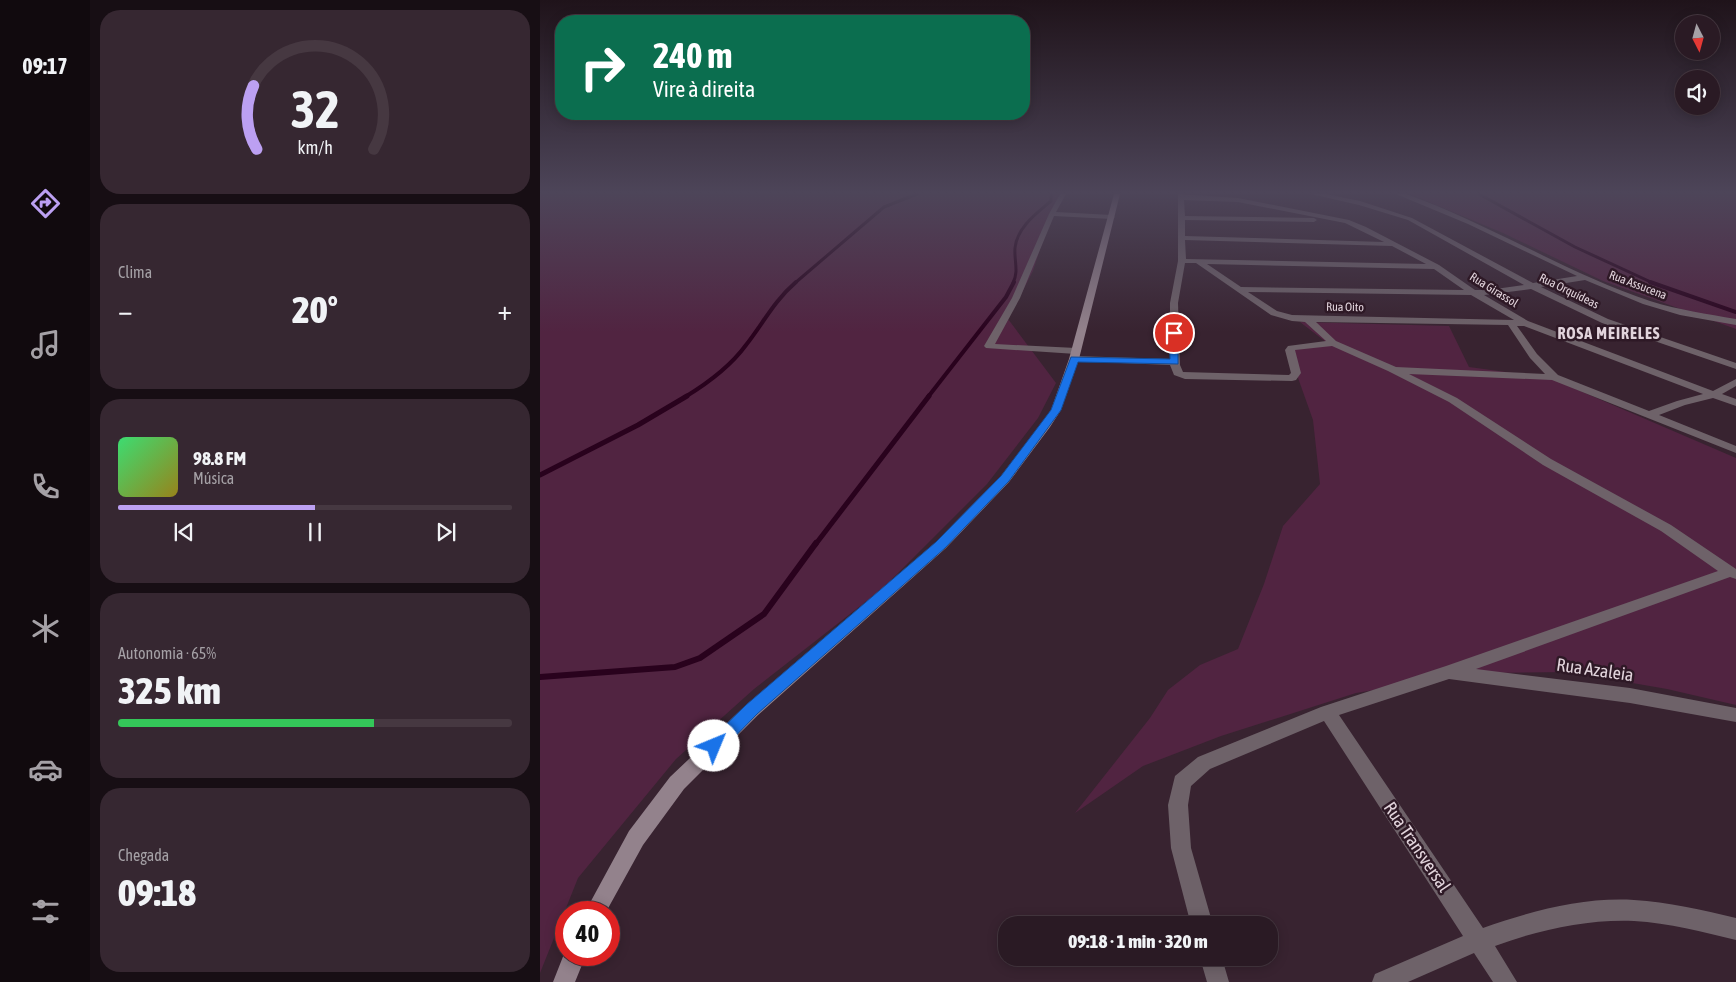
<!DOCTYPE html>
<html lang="pt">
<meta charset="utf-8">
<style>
body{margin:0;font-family:"Asap Condensed",sans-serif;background:#362731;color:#f1f3f6;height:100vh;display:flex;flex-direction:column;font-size:19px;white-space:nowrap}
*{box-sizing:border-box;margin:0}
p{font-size:16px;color:#a5a1a6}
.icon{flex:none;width:28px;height:28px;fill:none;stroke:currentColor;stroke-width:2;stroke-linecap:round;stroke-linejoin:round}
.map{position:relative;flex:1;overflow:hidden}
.panel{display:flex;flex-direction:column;gap:10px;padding:10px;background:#170e14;width:450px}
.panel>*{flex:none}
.banner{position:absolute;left:15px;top:15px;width:475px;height:105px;border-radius:20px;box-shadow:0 2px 12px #0003,0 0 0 1px #463841;background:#0b6e4f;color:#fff;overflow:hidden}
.needle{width:32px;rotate:174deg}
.fabs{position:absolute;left:1135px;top:15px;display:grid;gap:10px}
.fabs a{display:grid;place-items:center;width:45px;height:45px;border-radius:50%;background:#2a1a24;box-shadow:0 2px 12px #0003,0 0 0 1px #463841;font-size:25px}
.speed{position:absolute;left:15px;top:901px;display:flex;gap:10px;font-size:25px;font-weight:700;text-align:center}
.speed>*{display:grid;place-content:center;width:65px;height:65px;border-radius:50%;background:#2a1a24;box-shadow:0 2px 12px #0003,0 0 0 1px #463841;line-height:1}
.speed .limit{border:8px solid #d22;background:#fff;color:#111}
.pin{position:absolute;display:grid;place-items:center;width:42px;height:42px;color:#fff;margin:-21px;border:2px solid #fff;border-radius:50%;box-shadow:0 1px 5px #0007}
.me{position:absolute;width:55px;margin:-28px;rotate:45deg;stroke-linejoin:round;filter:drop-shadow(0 0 4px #0008)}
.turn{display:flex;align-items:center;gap:18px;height:105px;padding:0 15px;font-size:22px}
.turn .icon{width:65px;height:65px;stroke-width:2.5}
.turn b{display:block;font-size:35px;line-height:42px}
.big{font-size:38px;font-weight:800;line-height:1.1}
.panel .widget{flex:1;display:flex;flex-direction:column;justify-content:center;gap:8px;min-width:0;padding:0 18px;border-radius:20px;background:#362731}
.panel .dial{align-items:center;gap:0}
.dial svg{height:130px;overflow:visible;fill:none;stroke:#463841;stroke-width:7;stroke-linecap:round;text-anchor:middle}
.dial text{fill:#f1f3f6;stroke:none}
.song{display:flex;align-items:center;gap:15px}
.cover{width:60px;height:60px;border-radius:8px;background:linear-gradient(135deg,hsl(140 70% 55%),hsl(50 70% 35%))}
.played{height:5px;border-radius:2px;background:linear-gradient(90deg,#bca0f2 50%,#463841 50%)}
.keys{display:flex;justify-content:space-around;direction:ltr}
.heat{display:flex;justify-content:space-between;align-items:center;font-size:28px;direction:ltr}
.charge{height:8px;border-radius:4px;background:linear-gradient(90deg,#34c759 65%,#463841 0)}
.trip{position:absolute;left:458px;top:916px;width:280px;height:50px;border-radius:20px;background:#2a1a24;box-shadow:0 2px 12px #0003,0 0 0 1px #463841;font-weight:800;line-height:50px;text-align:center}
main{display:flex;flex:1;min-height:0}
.tabs{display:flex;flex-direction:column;width:90px;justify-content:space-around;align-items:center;background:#110a0e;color:#a5a1a6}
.tabs .icon{width:35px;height:35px}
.tabs .selected{color:#bca0f2}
.tabs b{font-size:22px;color:#f1f3f6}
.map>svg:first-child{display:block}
</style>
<main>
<nav class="tabs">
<b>09:17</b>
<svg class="icon selected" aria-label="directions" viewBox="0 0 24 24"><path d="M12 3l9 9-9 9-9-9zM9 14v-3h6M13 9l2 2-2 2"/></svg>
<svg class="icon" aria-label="music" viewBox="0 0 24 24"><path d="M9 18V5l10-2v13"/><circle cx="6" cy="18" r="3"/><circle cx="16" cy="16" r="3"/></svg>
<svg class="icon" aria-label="phone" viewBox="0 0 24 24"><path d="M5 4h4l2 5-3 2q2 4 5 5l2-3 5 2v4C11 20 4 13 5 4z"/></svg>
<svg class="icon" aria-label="climate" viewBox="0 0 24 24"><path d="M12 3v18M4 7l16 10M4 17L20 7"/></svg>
<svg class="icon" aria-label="car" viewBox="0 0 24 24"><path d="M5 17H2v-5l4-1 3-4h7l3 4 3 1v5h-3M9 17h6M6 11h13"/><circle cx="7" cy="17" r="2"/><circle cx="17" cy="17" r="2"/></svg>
<svg class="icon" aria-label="filters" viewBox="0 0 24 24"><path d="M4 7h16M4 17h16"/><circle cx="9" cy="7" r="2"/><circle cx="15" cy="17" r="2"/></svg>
</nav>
<section class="panel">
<div class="widget dial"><svg viewBox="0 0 100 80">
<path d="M14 69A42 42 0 1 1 86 69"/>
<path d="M14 69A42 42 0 0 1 12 30" stroke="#bca0f2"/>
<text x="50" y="56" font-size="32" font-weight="700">32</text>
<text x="50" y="72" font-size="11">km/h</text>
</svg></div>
<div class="widget"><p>Clima</p>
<div class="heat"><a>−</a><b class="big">20°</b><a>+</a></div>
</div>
<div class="widget">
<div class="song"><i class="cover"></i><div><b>98.8 FM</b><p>Música</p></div></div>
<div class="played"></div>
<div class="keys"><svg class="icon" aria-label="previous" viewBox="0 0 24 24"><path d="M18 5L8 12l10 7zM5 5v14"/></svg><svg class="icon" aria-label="pause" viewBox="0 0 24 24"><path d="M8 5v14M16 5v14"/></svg><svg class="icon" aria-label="next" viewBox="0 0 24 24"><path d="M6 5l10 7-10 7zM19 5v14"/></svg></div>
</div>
<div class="widget"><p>Autonomia · 65%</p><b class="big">325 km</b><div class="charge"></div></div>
<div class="widget"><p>Chegada</p><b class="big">09:18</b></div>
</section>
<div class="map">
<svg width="1196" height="982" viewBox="0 0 1196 982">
<rect width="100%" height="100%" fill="#382330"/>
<!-- green -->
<path fill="#512441" d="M0 194H525L510 218 493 271 468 319 516 383 498 418 447 484 342 589 214 689 136 759 38 878 0 973Z
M870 194H1196V329L1063 281 963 233Z
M760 322 909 326 929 367 1010 378 1196 458V705L1127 689 1029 672 938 673 816 693 681 736 603 766 535 813 610 718 628 690 660 665 698 649 724 584 743 526 780 484 773 420 747 347 780 346 786 342Z"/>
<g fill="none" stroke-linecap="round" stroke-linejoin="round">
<!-- stream-far3 -->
<path stroke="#29021d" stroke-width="3" d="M939 194 1035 247 1113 283
M255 283 344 207 377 194
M473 283C479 271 474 261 475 248 477 227 497 213 511 201V194"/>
<!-- stream-far2 -->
<path stroke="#29021d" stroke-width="4" d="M1110 282 1196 312
M145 397C168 383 190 367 206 345 224 322 234 301 256 282
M388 397 466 297 474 282"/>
<!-- stream-far1 -->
<path stroke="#29021d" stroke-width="5" d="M0 475 98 425 147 396
M275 545 389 396"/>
<!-- stream -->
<path stroke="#29021d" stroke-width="6" d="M0 677 135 667 160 658 224 614 276 543"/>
<!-- street -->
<path fill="#6e6269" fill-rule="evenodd" d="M520 194H526L516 212 572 215 575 217 572 219 514 216 480 298 455 344 536 348 541 351 536 354 446 348 444 346 472 298 509 214Z
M638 194 698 198 809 220 826 227 899 265 935 290H948L984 285 868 220 819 205 771 194H786L820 201 872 218 993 283 1037 276 928 224 856 194H866C950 224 1026 273 1110 301 1139 310 1167 314 1196 319V325L1140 315 1103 304 1045 280 1001 287 1068 319 1196 363V369L1062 323 991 289 944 295 988 321 1173 391 1196 379V386L1182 394 1196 399V406L1173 398 1145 405 1119 415 1196 446V453L1012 380 869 374 917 398 1011 459 1131 525 1196 569V579L1190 577 936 669 1090 688 1196 708V722L1090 703 909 679 799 715 943 928C991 911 1043 897 1094 900 1128 902 1162 910 1196 918V940C1163 932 1129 923 1094 921 1048 919 998 930 955 946L977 982H953L934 953 868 982H832L835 974 923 936 784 721 670 769 651 786 648 805 651 848 673 925H651L631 848 628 805 635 776 658 757 781 707 906 666 1178 571 1121 531 1003 465 909 402 848 371 792 346 755 350 761 373 756 380 752 381 645 379 634 375 630 365 531 361 529 359 534 356 630 359V303L638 261ZM644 200 698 202 805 223 844 242 645 236V220L774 222 777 220 774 218 645 216ZM645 240 852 246 886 264 646 259ZM645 263H656L731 315 752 321 765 322 786 341 748 346 745 350 751 373 749 375 643 372 640 365 638 303ZM667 264 894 269 924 290 701 287ZM708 292 931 295 974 320 752 315 737 311ZM776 322 968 325 990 358 1005 374 856 367 796 341ZM977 326H984L1163 394 1137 401 1109 411 1018 375 997 354Z
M660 958H682L689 982H667Z"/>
<!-- secondary -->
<path fill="#93828c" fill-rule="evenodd" d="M574 194H580L539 359 521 410 510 427 469 482 406 548 218 715 144 789 103 845 66 912H45L89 831 130 777 206 705 396 542 461 476 502 423 511 410 529 359Z
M26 949V955H46L35 982H13Z"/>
</g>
<!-- sky -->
<linearGradient id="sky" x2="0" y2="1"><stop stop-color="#1f131a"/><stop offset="0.58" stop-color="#4d4559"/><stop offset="1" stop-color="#4d4559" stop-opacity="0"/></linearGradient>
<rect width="1196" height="332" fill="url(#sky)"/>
<!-- route -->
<path fill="#1a73e8" stroke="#114b97" d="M634 330 638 333V364L538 362 521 410 469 481 405 548 217 714 180 752 174 754 169 752 166 746 169 741 206 705 396 542 461 476 511 410 531 357 630 359 629 333Z"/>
<g text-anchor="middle" stroke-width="5" stroke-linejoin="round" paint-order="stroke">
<!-- far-street labels -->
<g font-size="12" fill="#e2d4dc" stroke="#2e1926">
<text transform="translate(1098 285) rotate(21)" y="4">Rua Assucena</text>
<text transform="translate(954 290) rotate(32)" y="4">Rua Girassol</text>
<text transform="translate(1029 291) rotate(26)" y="4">Rua Orquídeas</text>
<text transform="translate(805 307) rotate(1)" y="4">Rua Oito</text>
</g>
<!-- far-district labels -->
<g font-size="16" font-weight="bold" letter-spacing="1" fill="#e2d4dc" stroke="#2e1926">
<text x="1069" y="339">ROSA MEIRELES</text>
</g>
<!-- near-street labels -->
<g font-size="18" fill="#e2d4dc" stroke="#2e1926">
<text transform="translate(1055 670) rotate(8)" y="6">Rua Azaleia</text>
<text transform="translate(877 847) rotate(56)" y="6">Rua Transversal</text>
</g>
</g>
</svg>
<div class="fabs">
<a><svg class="needle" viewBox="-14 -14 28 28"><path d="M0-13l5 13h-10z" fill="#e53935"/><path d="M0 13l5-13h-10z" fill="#a5a1a6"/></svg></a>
<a><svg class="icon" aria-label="sound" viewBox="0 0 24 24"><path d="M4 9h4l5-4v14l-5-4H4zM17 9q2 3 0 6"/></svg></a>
</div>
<div class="speed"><div class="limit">40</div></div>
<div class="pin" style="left:634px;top:333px;background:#d93025"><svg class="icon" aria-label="arrive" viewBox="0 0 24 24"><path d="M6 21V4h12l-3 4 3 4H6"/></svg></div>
<svg class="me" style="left:174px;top:746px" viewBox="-20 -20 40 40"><circle r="19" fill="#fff"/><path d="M0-13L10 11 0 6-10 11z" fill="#1a73e8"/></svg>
<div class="trip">09:18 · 1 min · 320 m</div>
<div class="banner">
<div class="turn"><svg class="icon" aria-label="right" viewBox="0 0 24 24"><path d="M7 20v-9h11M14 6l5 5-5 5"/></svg><div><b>240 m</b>Vire à direita</div></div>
</div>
</div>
</main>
